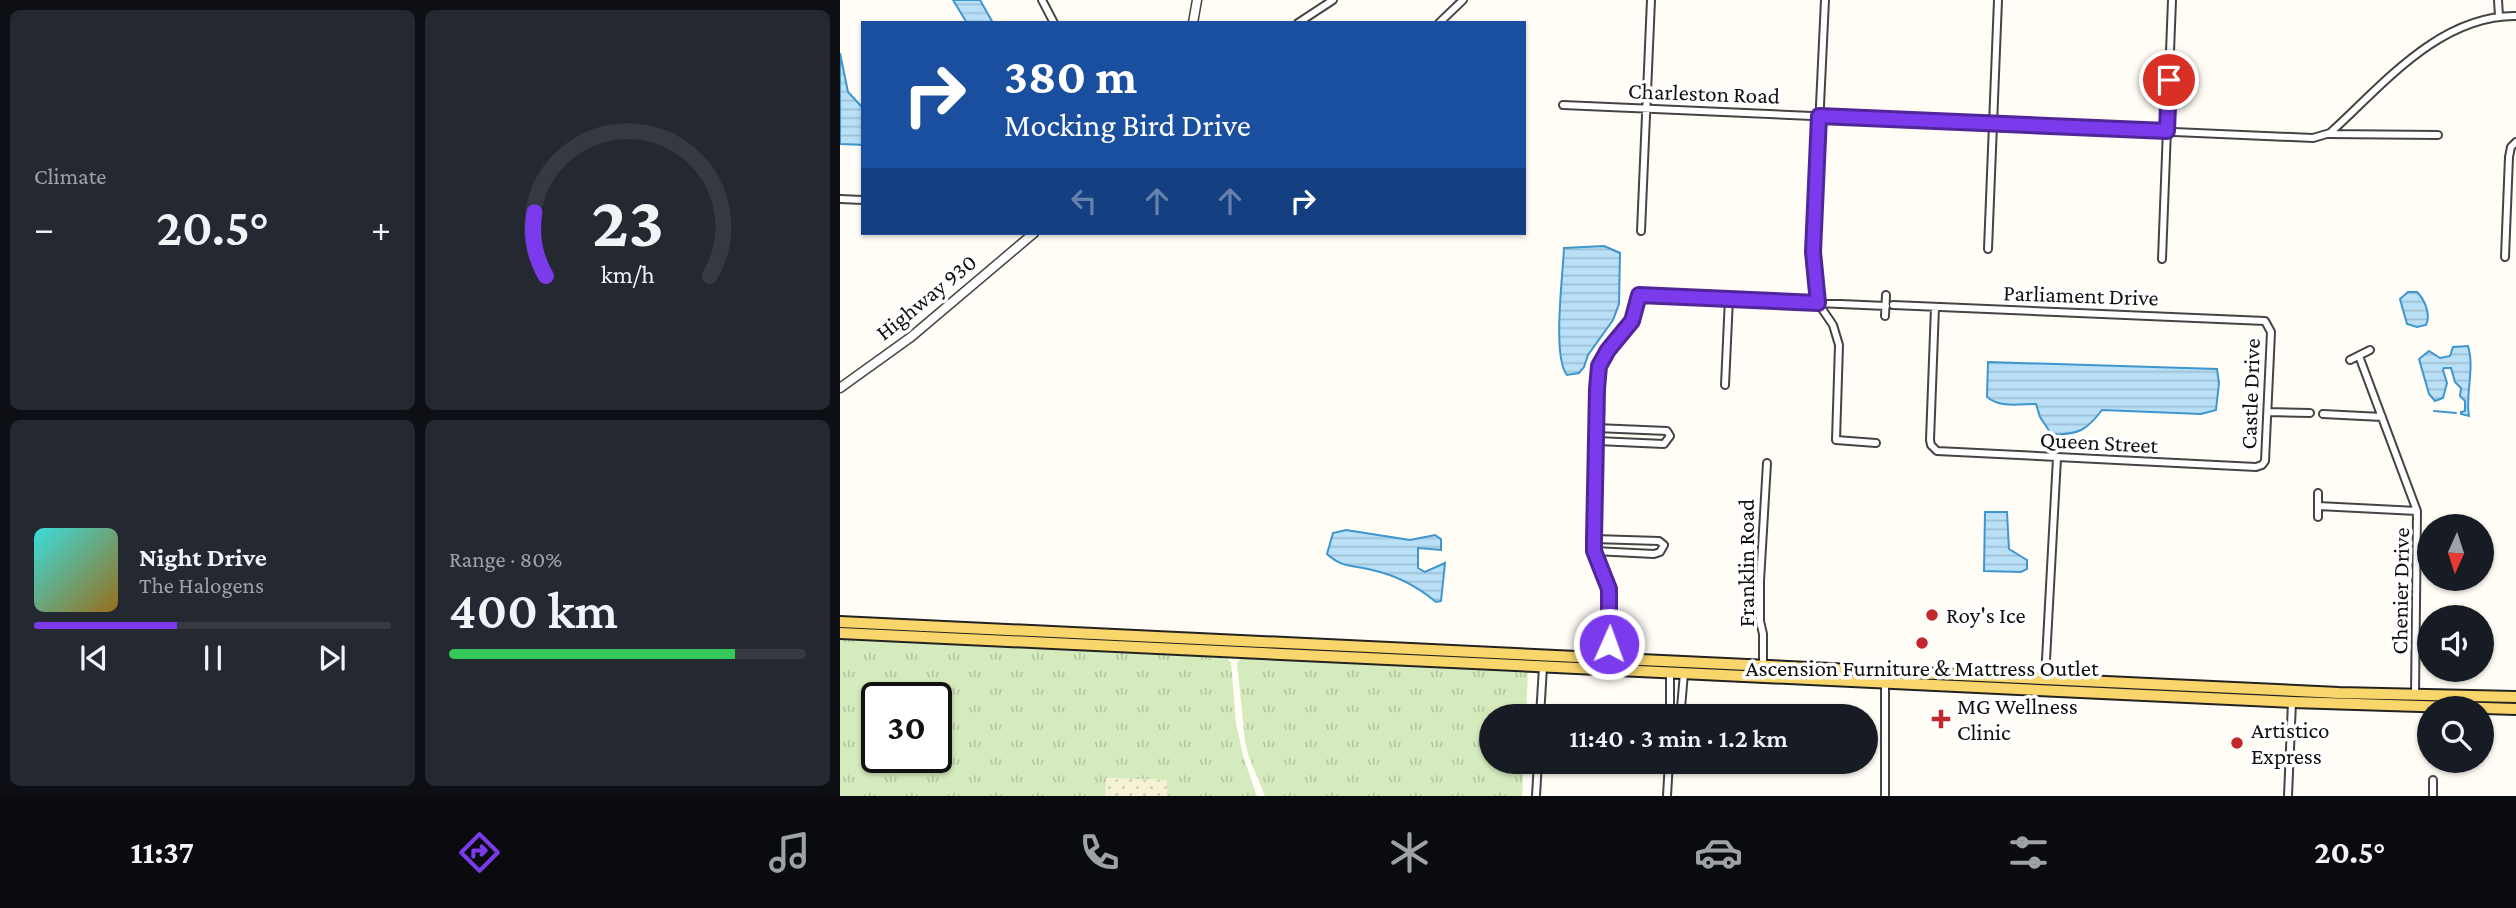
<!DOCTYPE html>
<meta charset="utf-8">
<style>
body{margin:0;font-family:"Crimson Pro",serif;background:#242831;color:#f1f3f6;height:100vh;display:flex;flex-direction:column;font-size:26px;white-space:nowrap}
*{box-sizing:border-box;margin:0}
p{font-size:23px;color:#9ea1a6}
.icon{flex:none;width:38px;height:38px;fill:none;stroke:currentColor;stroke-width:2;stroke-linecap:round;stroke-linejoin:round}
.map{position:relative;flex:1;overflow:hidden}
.drawer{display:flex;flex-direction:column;gap:10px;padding:10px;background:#0d0f14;width:840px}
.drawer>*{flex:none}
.banner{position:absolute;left:21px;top:21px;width:665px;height:214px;border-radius:0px;box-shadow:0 2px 5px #0004;background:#1a4fa0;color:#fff;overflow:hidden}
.needle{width:46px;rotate:183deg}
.tools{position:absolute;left:1577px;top:514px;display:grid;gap:14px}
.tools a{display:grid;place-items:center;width:77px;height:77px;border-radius:50%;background:#171b24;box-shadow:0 2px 5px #0004;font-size:35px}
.speed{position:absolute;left:21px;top:682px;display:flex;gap:14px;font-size:35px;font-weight:700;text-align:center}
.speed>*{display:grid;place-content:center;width:91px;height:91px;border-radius:50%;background:#171b24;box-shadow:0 2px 5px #0004;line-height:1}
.speed .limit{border:4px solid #111;border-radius:10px;background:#fff;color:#111}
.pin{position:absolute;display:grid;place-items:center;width:60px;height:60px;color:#fff;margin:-30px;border:4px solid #fff;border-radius:50%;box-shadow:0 2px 7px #0007}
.me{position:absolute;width:77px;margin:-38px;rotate:2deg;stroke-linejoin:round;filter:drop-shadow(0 0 5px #0008)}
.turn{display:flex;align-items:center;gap:24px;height:147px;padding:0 28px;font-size:32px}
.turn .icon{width:91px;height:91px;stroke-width:2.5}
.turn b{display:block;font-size:49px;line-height:60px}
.lanes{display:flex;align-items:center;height:66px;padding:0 28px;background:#0003;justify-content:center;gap:35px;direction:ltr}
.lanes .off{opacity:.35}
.big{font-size:52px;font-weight:600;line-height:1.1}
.drawer .widget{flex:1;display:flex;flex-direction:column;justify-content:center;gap:10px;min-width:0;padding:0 24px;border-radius:10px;background:#242831}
.drawer .dial{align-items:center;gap:0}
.dial svg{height:182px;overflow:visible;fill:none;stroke:#363941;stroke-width:7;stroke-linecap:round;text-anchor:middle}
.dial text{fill:#f1f3f6;stroke:none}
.song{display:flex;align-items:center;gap:21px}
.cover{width:84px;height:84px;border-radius:10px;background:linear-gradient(135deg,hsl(180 70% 55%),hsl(40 70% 35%))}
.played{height:7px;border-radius:4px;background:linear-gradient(90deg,#7c3aed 40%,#363941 40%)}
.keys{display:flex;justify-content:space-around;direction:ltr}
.heat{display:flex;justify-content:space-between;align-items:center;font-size:38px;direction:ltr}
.charge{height:10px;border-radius:5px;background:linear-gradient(90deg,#34c759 80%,#363941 0)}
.drawer .tiles{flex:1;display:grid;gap:10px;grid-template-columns:repeat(2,1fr)}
.trip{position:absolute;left:639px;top:704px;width:399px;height:70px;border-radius:35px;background:#171b24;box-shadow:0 2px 5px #0004;font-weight:600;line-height:70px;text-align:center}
.menu{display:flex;height:112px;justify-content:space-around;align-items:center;background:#090b0e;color:#9ea1a6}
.menu .icon{width:49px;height:49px}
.menu .current{color:#7c3aed}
.menu b{font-size:32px;color:#f1f3f6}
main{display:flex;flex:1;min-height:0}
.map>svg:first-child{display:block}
</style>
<main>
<section class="drawer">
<div class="tiles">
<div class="widget"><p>Climate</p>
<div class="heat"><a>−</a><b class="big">20.5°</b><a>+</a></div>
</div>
<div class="widget dial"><svg viewBox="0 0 100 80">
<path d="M14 69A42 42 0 1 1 86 69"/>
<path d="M14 69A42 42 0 0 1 9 41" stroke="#7c3aed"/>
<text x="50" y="56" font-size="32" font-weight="700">23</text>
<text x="50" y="72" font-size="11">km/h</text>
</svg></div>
<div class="widget">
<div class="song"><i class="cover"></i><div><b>Night Drive</b><p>The Halogens</p></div></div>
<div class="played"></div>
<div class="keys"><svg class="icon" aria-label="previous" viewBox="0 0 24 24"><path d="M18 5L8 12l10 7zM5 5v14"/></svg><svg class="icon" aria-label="pause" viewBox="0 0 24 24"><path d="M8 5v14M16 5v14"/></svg><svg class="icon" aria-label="next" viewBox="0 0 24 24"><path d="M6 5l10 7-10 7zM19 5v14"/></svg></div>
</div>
<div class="widget"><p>Range · 80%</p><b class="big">400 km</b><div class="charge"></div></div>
</div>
</section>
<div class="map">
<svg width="1676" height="796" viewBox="0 0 1676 796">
<defs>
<pattern id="farmland-dots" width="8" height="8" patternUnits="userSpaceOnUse" patternTransform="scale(1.75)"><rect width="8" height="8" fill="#f6f3d4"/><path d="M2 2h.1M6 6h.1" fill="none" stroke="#d2cfb5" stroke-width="1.8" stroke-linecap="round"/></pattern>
<pattern id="grass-tufts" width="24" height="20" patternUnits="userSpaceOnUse" patternTransform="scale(1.75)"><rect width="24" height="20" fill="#d5ebbd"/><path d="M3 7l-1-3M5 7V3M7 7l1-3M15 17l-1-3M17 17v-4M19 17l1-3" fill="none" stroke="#b6c8a1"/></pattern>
<pattern id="water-rules" width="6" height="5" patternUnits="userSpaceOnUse" patternTransform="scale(1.75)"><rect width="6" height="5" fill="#b9e0f7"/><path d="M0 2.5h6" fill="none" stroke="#9ebfd3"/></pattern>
</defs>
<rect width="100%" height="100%" fill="#fffdf5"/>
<!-- farmland -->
<path fill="url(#farmland-dots)" d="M265 778 327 780V796H265Z"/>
<!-- grass -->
<path fill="url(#grass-tufts)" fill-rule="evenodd" d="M0 639 387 658 391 662 396 723 403 756 417 796H327V780L266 778 265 796H0ZM37 698H96V758H37Z
M401 658 688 671 686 716H651V761H684L682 796H425L409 757 405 741 397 663Z"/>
<!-- water -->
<path fill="url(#water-rules)" stroke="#3f96cf" stroke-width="2" d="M113 0H140L153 23H127Z
M0 53 8 92 23 108V145L0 144Z
M764 246 780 253 779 304 773 320 748 355 744 367 739 373 727 375C712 356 723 275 724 248Z
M1568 292H1577C1585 300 1591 315 1586 325L1577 327 1567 324 1560 299Z
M1628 346C1635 368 1625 396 1629 416L1621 414V412L1625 411V401L1620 396 1621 388 1615 382 1611 368H1604L1603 370 1607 383 1603 398 1595 401 1589 394 1579 359 1589 351 1600 358 1610 356 1613 347Z
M1148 362 1377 369 1379 383 1376 410 1361 414 1262 410C1246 431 1239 434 1212 435L1200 417 1196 404C1179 404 1160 408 1147 397Z
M1145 512H1167L1169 549 1187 560V569L1181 572 1144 571Z
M506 530 570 540 595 535 601 539V550L578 548V568L585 572 605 563 601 601 596 602C578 587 555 575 532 570 513 565 502 568 487 554L493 533Z"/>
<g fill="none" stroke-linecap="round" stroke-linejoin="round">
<!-- stream -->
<path stroke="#3f96cf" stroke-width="2" d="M1594 411 1616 413"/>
<defs>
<path id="minor" d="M202 0 214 23
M985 0 973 252 978 303 993 325 999 345 996 440 1036 443
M1658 0 1659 16
M458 23 493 0
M599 23 623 0
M723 105 1473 138 1490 133C1542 86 1599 15 1676 16
M1488 134 1598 135
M0 199 23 200
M801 231 811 0
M1148 249 1158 0
M1665 257 1669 157 1671 147 1676 142
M1322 259 1332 0
M1053 305 1425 321 1431 332 1425 461 1422 465 1416 467 1097 451 1091 445 1090 440 1095 307
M1045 316 1046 295
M1519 356 1577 511 1575 696
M1510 360 1530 350
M885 385 889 298
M1428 412 1470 413
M1483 414 1542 417
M756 428 827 431 830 436 824 444 757 441
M1478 506 1577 511
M1478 517V493
M754 539 819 541 824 545 820 552 814 554 754 551
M768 657 769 589 754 551 753 534 757 389 759 367 768 350 792 321 799 295 1046 306
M923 664V634L920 621V581L927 463
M830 672V716
M1205 678 1217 458
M700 716 703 667
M838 716 841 708 844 673
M696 796 698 761
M827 796 829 761
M1045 796V682
M1448 796 1452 702
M1593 796V780"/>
<path id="tertiary" d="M353 23 357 0
M0 388 71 337 194 233"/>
<path id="primary" d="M0 622 1499 693 1676 697
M0 633 1452 702 1676 709"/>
</defs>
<!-- minor casing -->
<use href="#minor" stroke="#444" stroke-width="10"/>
<!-- tertiary casing -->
<use href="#tertiary" stroke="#444" stroke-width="11"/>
<!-- primary casing -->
<use href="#primary" stroke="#222" stroke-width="14"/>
<!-- minor -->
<use href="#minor" stroke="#fff" stroke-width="6"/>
<!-- tertiary -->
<use href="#tertiary" stroke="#fff" stroke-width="8"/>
<!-- primary -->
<use href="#primary" stroke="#f9d66b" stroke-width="10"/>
</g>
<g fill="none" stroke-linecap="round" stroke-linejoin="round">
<defs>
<path id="route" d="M769 644V589L754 551V539L757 389 759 366 768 350 792 321 799 295 978 303 973 252 979 116 1327 131 1329 80"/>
</defs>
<!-- route casing -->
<use href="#route" stroke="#51269a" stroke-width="18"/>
<!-- route -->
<use href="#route" stroke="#7c3aed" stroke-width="12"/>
</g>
<!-- markers -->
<g fill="#c4262e" stroke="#fff" stroke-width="2.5">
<circle cx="1092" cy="615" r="7"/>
<circle cx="1082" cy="643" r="7"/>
<path d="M1097.5 708.5h7v7h7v7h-7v7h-7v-7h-7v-7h7z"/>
<circle cx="1397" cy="743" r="7"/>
</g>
<g text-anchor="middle" stroke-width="7" stroke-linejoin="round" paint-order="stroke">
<!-- street labels -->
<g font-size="23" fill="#111" stroke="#fff">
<text transform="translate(864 93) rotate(2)" y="8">Charleston Road</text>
<text transform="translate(1241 295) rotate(2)" y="8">Parliament Drive</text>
<text transform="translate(86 297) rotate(-39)" y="8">Highway 930</text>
<text transform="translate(1410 394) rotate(-88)" y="8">Castle Drive</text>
<text transform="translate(1259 442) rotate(3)" y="8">Queen Street</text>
<text transform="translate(906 563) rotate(-90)" y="8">Franklin Road</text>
<text transform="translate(1560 591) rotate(-89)" y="8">Chenier Drive</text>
</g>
<!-- poi labels -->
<g font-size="23" fill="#111" stroke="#fff" text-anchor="start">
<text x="1106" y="623">Roy's Ice</text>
<text x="1082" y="676" text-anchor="middle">Ascension Furniture &amp; Mattress Outlet</text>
<text x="1117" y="714">MG Wellness<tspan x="1117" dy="26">Clinic</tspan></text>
<text x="1411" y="738">Artistico<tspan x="1411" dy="26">Express</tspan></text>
</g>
</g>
</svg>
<div class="tools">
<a><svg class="needle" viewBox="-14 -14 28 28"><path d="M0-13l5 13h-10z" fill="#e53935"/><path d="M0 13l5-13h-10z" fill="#9ea1a6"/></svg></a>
<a><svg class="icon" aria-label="sound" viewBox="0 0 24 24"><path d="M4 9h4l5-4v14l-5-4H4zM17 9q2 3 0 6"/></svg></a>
<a><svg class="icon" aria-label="search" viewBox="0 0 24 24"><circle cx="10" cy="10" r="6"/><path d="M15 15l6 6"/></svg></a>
</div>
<div class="speed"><div class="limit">30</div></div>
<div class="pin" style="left:1329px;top:80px;background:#d93025"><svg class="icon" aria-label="arrive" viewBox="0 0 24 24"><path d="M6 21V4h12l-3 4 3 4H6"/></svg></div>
<svg class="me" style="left:769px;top:644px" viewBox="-20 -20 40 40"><circle r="17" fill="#7c3aed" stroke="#fff" stroke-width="3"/><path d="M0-11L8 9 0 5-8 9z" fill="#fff"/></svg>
<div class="trip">11:40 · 3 min · 1.2 km</div>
<div class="banner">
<div class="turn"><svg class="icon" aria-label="right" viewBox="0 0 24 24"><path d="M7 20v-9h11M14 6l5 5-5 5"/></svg><div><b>380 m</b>Mocking Bird Drive</div></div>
<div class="lanes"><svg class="icon off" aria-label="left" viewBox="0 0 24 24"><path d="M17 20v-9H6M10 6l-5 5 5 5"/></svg><svg class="icon off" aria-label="ahead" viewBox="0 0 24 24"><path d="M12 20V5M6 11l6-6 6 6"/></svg><svg class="icon off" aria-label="ahead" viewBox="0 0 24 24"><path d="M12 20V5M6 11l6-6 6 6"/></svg><svg class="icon" aria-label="right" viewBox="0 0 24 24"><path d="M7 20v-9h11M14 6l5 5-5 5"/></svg></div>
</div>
</div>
</main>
<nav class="menu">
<b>11:37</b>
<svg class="icon current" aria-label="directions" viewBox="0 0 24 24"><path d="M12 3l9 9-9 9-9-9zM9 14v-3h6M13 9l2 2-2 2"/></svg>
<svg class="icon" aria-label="music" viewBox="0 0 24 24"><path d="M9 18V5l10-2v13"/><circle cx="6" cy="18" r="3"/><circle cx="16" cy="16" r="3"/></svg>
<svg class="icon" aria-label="phone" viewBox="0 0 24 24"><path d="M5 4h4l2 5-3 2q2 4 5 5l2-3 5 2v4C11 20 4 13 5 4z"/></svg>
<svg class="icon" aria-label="climate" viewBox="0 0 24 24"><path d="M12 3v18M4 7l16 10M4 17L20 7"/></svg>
<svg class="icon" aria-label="car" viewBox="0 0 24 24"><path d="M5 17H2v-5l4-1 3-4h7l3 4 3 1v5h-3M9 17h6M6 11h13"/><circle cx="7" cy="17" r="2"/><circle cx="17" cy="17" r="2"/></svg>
<svg class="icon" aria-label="filters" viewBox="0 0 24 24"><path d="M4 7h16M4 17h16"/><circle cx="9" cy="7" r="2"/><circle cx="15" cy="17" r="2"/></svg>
<b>20.5°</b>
</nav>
